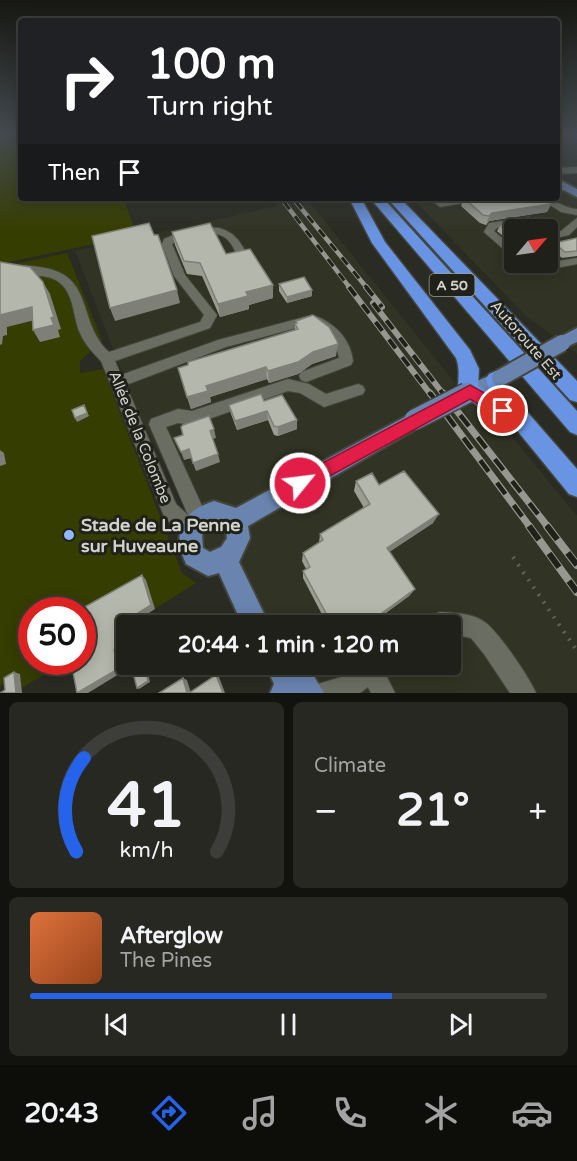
<!DOCTYPE html>
<meta charset="utf-8">
<style>
body{margin:0;font-family:"Varela Round",sans-serif;background:#282823;color:#f1f3f6;height:100vh;display:flex;flex-direction:column;font-size:22px;white-space:nowrap}
*{box-sizing:border-box;margin:0}
p{font-size:20px;color:#a2a3a2}
.icon{flex:none;width:33px;height:33px;fill:none;stroke:currentColor;stroke-width:2;stroke-linecap:round;stroke-linejoin:round}
.map{position:relative;height:693px;overflow:hidden}
.details{display:flex;flex-direction:column;gap:9px;padding:9px;background:#12120e;flex:1}
.details>*{flex:none}
.top-card{position:absolute;left:18px;top:18px;width:542px;height:183px;border-radius:6px;box-shadow:0 3px 15px #0003,0 0 0 2px #3d3e39;background:#202124;color:#fff;overflow:hidden}
.needle{width:39px;rotate:61deg}
.buttons{position:absolute;left:504px;top:219px;display:grid;gap:12px}
.buttons a{display:grid;place-items:center;width:54px;height:54px;border-radius:6px;background:#20201a;box-shadow:0 3px 15px #0003,0 0 0 2px #3d3e39;font-size:30px}
.speed{position:absolute;left:18px;top:597px;display:flex;gap:12px;font-size:30px;font-weight:700;text-align:center}
.speed>*{display:grid;place-content:center;width:78px;height:78px;border-radius:50%;background:#20201a;box-shadow:0 3px 15px #0003,0 0 0 2px #3d3e39;line-height:1}
.speed .limit{border:9px solid #d22;background:#fff;color:#111}
.pin{position:absolute;display:grid;place-items:center;width:51px;height:51px;color:#fff;margin:-26px;border:3px solid #fff;border-radius:50%;box-shadow:0 2px 6px #0007}
.me{position:absolute;width:66px;margin:-33px;rotate:61deg;stroke-linejoin:round;filter:drop-shadow(0 0 4px #0008)}
.turn{display:flex;align-items:center;gap:21px;height:126px;padding:0 30px;font-size:27px}
.turn .icon{width:78px;height:78px;stroke-width:2.5}
.turn b{display:block;font-size:42px;line-height:51px}
.then{display:flex;align-items:center;height:57px;padding:0 30px;background:#0003;gap:12px;font-size:22px}
.big{font-size:45px;font-weight:800;line-height:1.1}
.details .card{flex:1;display:flex;flex-direction:column;justify-content:center;gap:9px;min-width:0;padding:0 21px;border-radius:9px;background:#282823}
.details .dial{align-items:center;gap:0}
.dial svg{height:156px;overflow:visible;fill:none;stroke:#3d3e39;stroke-width:7;stroke-linecap:round;text-anchor:middle}
.dial text{fill:#f1f3f6;stroke:none}
.song{display:flex;align-items:center;gap:18px}
.cover{width:72px;height:72px;border-radius:9px;background:linear-gradient(135deg,hsl(20 70% 55%),hsl(20 70% 35%))}
.played{height:6px;border-radius:3px;background:linear-gradient(90deg,#2563eb 70%,#3d3e39 70%)}
.keys{display:flex;justify-content:space-around;direction:ltr}
.heat{display:flex;justify-content:space-between;align-items:center;font-size:33px;direction:ltr}
.details .tiles{flex:1;display:grid;gap:9px;grid-template-columns:1fr 1fr}
.card:last-child{grid-column:span 2}
.trip{position:absolute;left:116px;top:615px;width:345px;height:60px;border-radius:6px;background:#20201a;box-shadow:0 3px 15px #0003,0 0 0 2px #3d3e39;font-weight:800;line-height:60px;text-align:center}
.menu{display:flex;height:96px;justify-content:space-around;align-items:center;background:#0d0d0a;color:#a2a3a2}
.menu .icon{width:42px;height:42px}
.menu .selected{color:#2563eb}
.menu b{font-size:27px;color:#f1f3f6}
.map>svg:first-child{display:block}
</style>
<div class="map">
<svg width="577" height="693" viewBox="0 0 577 693">
<rect width="100%" height="100%" fill="#2a2b22"/>
<!-- built -->
<path fill="#313424" fill-rule="evenodd" d="M557 185 577 199V354L527 317 412 198H556ZM514 230H548V262H514Z
M272 198H306L456 384 426 401 438 416 468 400 486 405 577 516V693H283L268 665 450 664V626L248 625 139 415 75 251 277 206Z"/>
<!-- green -->
<path fill="#363d00" d="M0 135H21V198H124L136 235 0 264Z
M67 253 102 340 80 361V373L103 369 182 573 196 583 129 625 82 610H32V662H67L21 688 20 674 0 686V267Z"/>
<g fill="none" stroke-linecap="round" stroke-linejoin="round">
<defs>
<path id="minor" d="M577 167V173L556 174V168Z
M429 198H439L442 201 481 198 476 201 440 207Z
M539 198C556 198 561 208 577 209V215L561 212Z
M529 217 546 230H534L527 223 497 228 494 231 514 248V256L510 255 484 232 489 223Z
M577 218V227L569 235 548 240V234L561 231Z
M219 228C237 233 241 244 250 259L248 261H240C236 255 234 246 228 240 216 227 184 235 172 244L185 275 217 315 210 328 115 361 121 375 218 340 312 315C333 321 351 339 353 361L351 365 306 382 301 380 299 376 301 372 339 358C337 342 325 332 311 324L226 347 126 385 176 504 188 515 149 424 151 419 178 409 192 411 288 379 309 384 326 394 358 384 363 386 365 390 363 394 324 407 300 393 288 391 192 425 178 423 166 427 208 519 205 525 199 528 198 538 191 540 184 538 164 516 101 361C92 352 84 343 79 331 73 315 74 295 60 283 48 272 27 279 16 269 22 264 31 266 39 267 96 274 76 322 109 352L200 322 204 315 174 276 162 244 164 239C182 231 200 227 219 228Z
M577 258V264L537 272 523 262 539 264Z
M440 612C455 613 474 613 486 623 500 634 529 677 536 693H510L484 654 471 638 450 634V626H427L432 615Z
M362 664H393L390 672 386 675 395 693H371L368 687 360 693H310L314 685 345 676Z"/>
<path id="major" d="M556 178 577 189V197L556 186Z
M577 328V342L562 349 556 347 554 343 556 339Z
M500 371 506 373 509 378 506 383 467 400 461 398 458 393 461 388Z
M414 412 421 414 424 420 421 426 248 526 250 538 239 562 270 626H243L219 573 208 576 186 564C172 532 180 512 214 501L236 508ZM214 523 226 529 227 538 221 547 210 552 203 548 202 535Z
M265 664H293L295 668 312 673 324 693H270L274 684Z"/>
<path id="highway" d="M349 198H361L385 242 470 350 479 369 478 386 490 393 486 379 489 374 496 371 503 374 509 391 577 469V497L569 494 511 423 503 421 469 400 460 399C455 389 462 373 456 358L372 243Z
M370 198H383L577 411V435L570 432Z
M387 198H400L577 381V402L570 400Z"/>
</defs>
<!-- minor casing -->
<use href="#minor" stroke="#44463d" stroke-width="2"/>
<!-- major casing -->
<use href="#major" stroke="#44463d" stroke-width="4"/>
<!-- highway casing -->
<use href="#highway" stroke="#44463d" stroke-width="3"/>
<!-- path -->
<path stroke="#606159" stroke-width="4" stroke-dasharray="2 7" stroke-linecap="butt" d="M513 557 577 651"/>
<!-- minor -->
<use href="#minor" fill="#6a6d62" fill-rule="evenodd"/>
<!-- major -->
<use href="#major" fill="#6984af" fill-rule="evenodd"/>
<!-- highway -->
<use href="#highway" fill="#6994e3" fill-rule="evenodd"/>
<defs>
<path id="rail-far4" d="M281 198 285 204
M293 198 298 204"/>
<path id="rail-far3" d="M284 202 350 288
M296 202 367 288"/>
<path id="rail-far2" d="M349 287 431 395
M366 287 382 307
M373 303 444 395"/>
<path id="rail-far1" d="M430 393 530 527
M443 393 548 527"/>
<path id="rail" d="M529 526 577 592
M547 526 577 565"/>
</defs>
<!-- rail-far4 casing -->
<use href="#rail-far4" stroke="#969790" stroke-width="4"/>
<!-- rail-far3 casing -->
<use href="#rail-far3" stroke="#969790" stroke-width="4.5"/>
<!-- rail-far2 casing -->
<use href="#rail-far2" stroke="#969790" stroke-width="6"/>
<!-- rail-far1 casing -->
<use href="#rail-far1" stroke="#969790" stroke-width="7"/>
<!-- rail casing -->
<use href="#rail" stroke="#969790" stroke-width="8"/>
<!-- rail-far4 -->
<use href="#rail-far4" stroke="#202219" stroke-width="2" stroke-dasharray="7" stroke-linecap="butt"/>
<!-- rail-far3 -->
<use href="#rail-far3" stroke="#202219" stroke-width="3" stroke-dasharray="9" stroke-linecap="butt"/>
<!-- rail-far2 -->
<use href="#rail-far2" stroke="#202219" stroke-width="4" stroke-dasharray="11" stroke-linecap="butt"/>
<!-- rail-far1 -->
<use href="#rail-far1" stroke="#202219" stroke-width="4.5" stroke-dasharray="14" stroke-linecap="butt"/>
<!-- rail -->
<use href="#rail" stroke="#202219" stroke-width="6" stroke-dasharray="17" stroke-linecap="butt"/>
<defs>
<path id="major-bridge-far1" d="M500 378 562 343
M464 395 467 393"/>
<path id="major-bridge" d="M414 420 467 393"/>
</defs>
<!-- major-bridge-far1 casing -->
<use href="#major-bridge-far1" stroke="#44463d" stroke-width="20" stroke-linecap="butt"/>
<!-- major-bridge casing -->
<use href="#major-bridge" stroke="#44463d" stroke-width="23" stroke-linecap="butt"/>
<!-- major-bridge-far1 -->
<use href="#major-bridge-far1" stroke="#6984af" stroke-width="16"/>
<!-- major-bridge -->
<use href="#major-bridge" stroke="#6984af" stroke-width="20"/>
</g>
<!-- wall -->
<path fill="#9b9d93" d="M556 175 559 186 563 189 559 197H556Z
M464 198 551 204 547 212 489 221 486 225 480 223 461 206Z
M500 226 514 230V234L504 237 497 231Z
M172 232 226 254 273 298 249 305V309L220 317 202 276 187 274 175 245Z
M577 238V256L562 258 551 249 554 243Z
M279 284 312 296 287 303 279 291Z
M296 321 336 356 312 364 298 374 269 383 267 379 210 397 211 402 191 409 178 368 295 330V324L296 323Z
M264 401 297 429 278 436 274 435 268 420 237 430 231 414 229 405Z
M356 481 379 485 433 523 389 552 415 589 409 596 368 626H345L343 620 335 626H328L303 578V571L306 569 302 561 303 553 319 543 320 534 364 508 354 491Z"/>
<!-- shaded-wall -->
<path fill="#7e8078" d="M551 204 547 212 489 221 486 225 489 216 492 213Z
M514 230V234L504 237 506 231Z
M43 282 50 294 61 329 58 330 60 337 40 342 33 330 51 318Z
M273 285V298L249 305V309L220 317 218 304 246 292Z
M177 290 180 303 115 321 110 308Z
M312 290V296L287 303V297Z
M32 307 39 319 7 327V335L3 336 2 344 0 345V315Z
M338 344 336 356 312 364 298 374 269 383 268 371 313 352Z
M266 367 267 379 210 397 211 402 191 409 187 397 206 386Z
M84 405 89 416 77 422 75 418Z
M267 411 268 420 237 430 235 421Z
M297 420V429L278 436V427Z
M214 429 216 438 212 439 210 431Z
M189 449 192 458 184 460 181 452Z
M0 450 4 453 6 464 0 466Z
M218 454 220 462 196 471 193 463Z
M439 514 433 523 383 556 387 548Z
M142 575 146 580 155 609 135 622 136 626H132L130 618Z
M415 589 409 596 368 626H364Z
M345 615 343 620 335 626H331L332 624Z
M126 643V650L119 653 124 671 88 693H78L114 650Z
M144 664H146L150 682 139 689 137 688Z
M14 672 20 674 22 693H16Z
M216 675 219 677 225 693H223Z
M183 678 187 680 191 693H187Z"/>
<!-- building -->
<path fill="#b4b7ab" stroke="#7e8078" stroke-width="1.5" d="M556 185 563 189H556Z
M464 198H544L551 204 492 213 489 216 483 215Z
M517 222 524 228 506 231 500 226Z
M149 223 154 235H158L177 290 110 308 92 236Z
M210 223 226 254 250 249 273 285 246 292 248 296 218 304 200 263 184 261 172 232Z
M577 238V251L565 252 554 243Z
M0 262 30 267 43 282 54 317 51 318 54 325 33 330 32 307 0 315Z
M304 277 312 290 287 297 279 284Z
M313 315 329 327 337 341 338 344 313 352 298 362 268 371 266 367 206 386 208 391 187 397 178 368 188 365V362L298 329 295 324 297 323 296 321Z
M261 394 264 401 282 395 297 420 278 427 274 426 267 411 235 421 229 405Z
M84 405 87 413 75 418 72 410Z
M209 416 214 429 210 431 218 454 193 463 189 449 181 452 174 438 183 435 181 427 183 425Z
M404 471 439 514 387 548 415 589 364 626H351L345 615 332 624 303 571 310 567 303 553 323 540 320 534 370 504 356 481 372 473 379 485Z
M142 575 151 605 130 618 132 626H126V643L114 650 118 669 77 693 71 662H82V610H79Z
M132 664H144L148 681 137 688 131 665Z
M14 672 16 693H0L5 690 4 678Z
M216 675 223 693H189Z
M183 678 187 693H159Z"/>
<!-- sky -->
<linearGradient id="sky" x2="0" y2="1"><stop stop-color="#171813"/><stop offset="0.58" stop-color="#444a4f"/><stop offset="1" stop-color="#444a4f" stop-opacity="0"/></linearGradient>
<rect width="577" height="232" fill="url(#sky)"/>
<!-- route -->
<path fill="#e11d48" stroke="#92132f" stroke-width="1.5" d="M470 385 508 406 511 411 508 415C496 419 481 405 470 399L306 489 300 492 294 489 291 483 294 478Z"/>
<!-- markers -->
<circle fill="#92b7fd" stroke="#202219" stroke-width="2" cx="69" cy="535" r="6"/>
<g text-anchor="middle" stroke-width="6" stroke-linejoin="round" paint-order="stroke">
<!-- shield labels -->
<rect fill="#202219" stroke="#9d9e97" stroke-width="1.5" x="429.5" y="274" width="45" height="22" rx="4.5"/>
<g font-size="14" font-weight="bold" fill="#d2d3cd">
<text x="452" y="290">A 50</text>
</g>
<!-- street labels -->
<g font-size="15" fill="#d2d3cd" stroke="#202219">
<text transform="translate(526 340) rotate(49)" y="5">Autoroute Est</text>
<text transform="translate(140 437) rotate(68)" y="5">Allée de la Colombe</text>
</g>
<!-- near-poi labels -->
<g font-size="18" font-weight="bold" fill="#d2d3cd" stroke="#202219" text-anchor="start">
<text x="81" y="531">Stade de La Penne<tspan x="81" dy="21">sur Huveaune</tspan></text>
</g>
</g>
</svg>
<div class="buttons">
<a><svg class="needle" viewBox="-14 -14 28 28"><path d="M0-13l5 13h-10z" fill="#e53935"/><path d="M0 13l5-13h-10z" fill="#a2a3a2"/></svg></a>
</div>
<div class="speed"><div class="limit">50</div></div>
<div class="pin" style="left:503px;top:411px;background:#d93025"><svg class="icon" aria-label="arrive" viewBox="0 0 24 24"><path d="M6 21V4h12l-3 4 3 4H6"/></svg></div>
<svg class="me" style="left:300px;top:483px" viewBox="-20 -20 40 40"><circle r="17" fill="#e11d48" stroke="#fff" stroke-width="3"/><path d="M0-11L8 9 0 5-8 9z" fill="#fff"/></svg>
<div class="trip">20:44 · 1 min · 120 m</div>
<div class="top-card">
<div class="turn"><svg class="icon" aria-label="right" viewBox="0 0 24 24"><path d="M7 20v-9h11M14 6l5 5-5 5"/></svg><div><b>100 m</b>Turn right</div></div>
<div class="then">Then<svg class="icon" aria-label="arrive" viewBox="0 0 24 24"><path d="M6 21V4h12l-3 4 3 4H6"/></svg></div>
</div>
</div>
<section class="details">
<div class="tiles">
<div class="card dial"><svg viewBox="0 0 100 80">
<path d="M14 69A42 42 0 1 1 86 69"/>
<path d="M14 69A42 42 0 0 1 18 21" stroke="#2563eb"/>
<text x="50" y="56" font-size="32" font-weight="700">41</text>
<text x="50" y="72" font-size="11">km/h</text>
</svg></div>
<div class="card"><p>Climate</p>
<div class="heat"><a>−</a><b class="big">21°</b><a>+</a></div>
</div>
<div class="card">
<div class="song"><i class="cover"></i><div><b>Afterglow</b><p>The Pines</p></div></div>
<div class="played"></div>
<div class="keys"><svg class="icon" aria-label="previous" viewBox="0 0 24 24"><path d="M18 5L8 12l10 7zM5 5v14"/></svg><svg class="icon" aria-label="pause" viewBox="0 0 24 24"><path d="M8 5v14M16 5v14"/></svg><svg class="icon" aria-label="next" viewBox="0 0 24 24"><path d="M6 5l10 7-10 7zM19 5v14"/></svg></div>
</div>
</div>
</section>
<nav class="menu">
<b>20:43</b>
<svg class="icon selected" aria-label="directions" viewBox="0 0 24 24"><path d="M12 3l9 9-9 9-9-9zM9 14v-3h6M13 9l2 2-2 2"/></svg>
<svg class="icon" aria-label="music" viewBox="0 0 24 24"><path d="M9 18V5l10-2v13"/><circle cx="6" cy="18" r="3"/><circle cx="16" cy="16" r="3"/></svg>
<svg class="icon" aria-label="phone" viewBox="0 0 24 24"><path d="M5 4h4l2 5-3 2q2 4 5 5l2-3 5 2v4C11 20 4 13 5 4z"/></svg>
<svg class="icon" aria-label="climate" viewBox="0 0 24 24"><path d="M12 3v18M4 7l16 10M4 17L20 7"/></svg>
<svg class="icon" aria-label="car" viewBox="0 0 24 24"><path d="M5 17H2v-5l4-1 3-4h7l3 4 3 1v5h-3M9 17h6M6 11h13"/><circle cx="7" cy="17" r="2"/><circle cx="17" cy="17" r="2"/></svg>
</nav>
